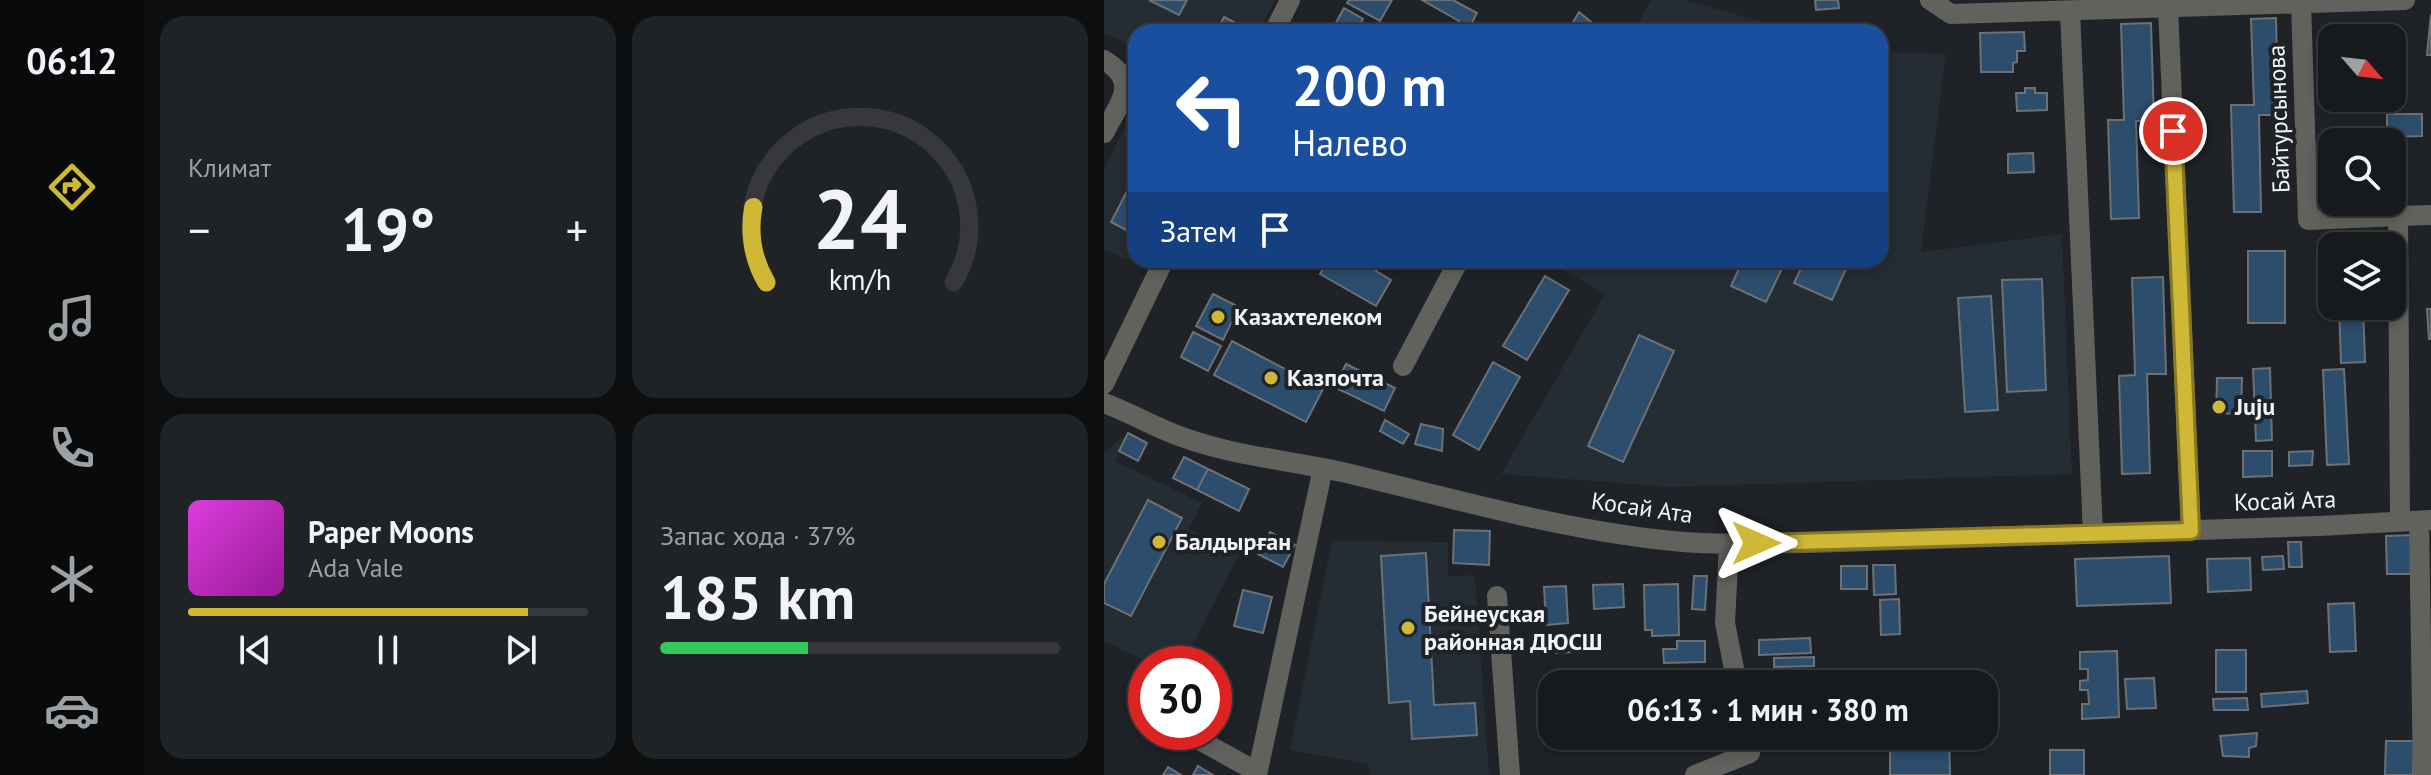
<!DOCTYPE html>
<html lang="ru">
<meta charset="utf-8">
<style>
body{margin:0;font-family:"PT Sans",sans-serif;background:#202325;color:#f1f3f6;height:100vh;display:flex;flex-direction:column;font-size:30px;white-space:nowrap}
*{box-sizing:border-box;margin:0}
p{font-size:26px;color:#9ea1a3}
.icon{flex:none;width:44px;height:44px;fill:none;stroke:currentColor;stroke-width:2;stroke-linecap:round;stroke-linejoin:round}
.map{position:relative;flex:1;overflow:hidden}
.drawer{display:flex;flex-direction:column;gap:16px;padding:16px;background:#0d0e0f;width:960px}
.drawer>*{flex:none}
.guide{position:absolute;left:24px;top:24px;width:760px;height:244px;border-radius:24px;box-shadow:0 4px 12px #0003,0 0 0 2px #36383b;background:#1a4fa0;color:#fff;overflow:hidden}
.needle{width:52px;rotate:118deg}
.tools{position:absolute;left:1214px;top:24px;display:grid;gap:16px}
.tools a{display:grid;place-items:center;width:88px;height:88px;border-radius:16px;background:#171a1c;box-shadow:0 4px 12px #0003,0 0 0 2px #36383b;font-size:40px}
.speed{position:absolute;left:24px;top:646px;display:flex;gap:16px;font-size:40px;font-weight:700;text-align:center}
.speed>*{display:grid;place-content:center;width:104px;height:104px;border-radius:50%;background:#171a1c;box-shadow:0 4px 12px #0003,0 0 0 2px #36383b;line-height:1}
.speed .limit{border:12px solid #d22;background:#fff;color:#111}
.pin{position:absolute;display:grid;place-items:center;width:68px;height:68px;color:#fff;margin:-34px;border:4px solid #fff;border-radius:50%;box-shadow:0 2px 8px #0007}
.me{position:absolute;width:88px;margin:-44px;rotate:90deg;stroke-linejoin:round;filter:drop-shadow(0 0 6px #0008)}
.turn{display:flex;align-items:center;gap:28px;height:168px;padding:0 32px;font-size:36px}
.turn .icon{width:104px;height:104px;stroke-width:2.5}
.turn b{display:block;font-size:56px;line-height:68px}
.then{display:flex;align-items:center;height:76px;padding:0 32px;background:#0003;gap:16px;font-size:30px}
.big{font-size:60px;font-weight:700;line-height:1.1}
.drawer .tile{flex:1;display:flex;flex-direction:column;justify-content:center;gap:12px;min-width:0;padding:0 28px;border-radius:24px;background:#202325}
.drawer .dial{align-items:center;gap:0}
.dial svg{height:208px;overflow:visible;fill:none;stroke:#36383b;stroke-width:7;stroke-linecap:round;text-anchor:middle}
.dial text{fill:#f1f3f6;stroke:none}
.song{display:flex;align-items:center;gap:24px}
.cover{width:96px;height:96px;border-radius:12px;background:linear-gradient(135deg,hsl(300 70% 55%),hsl(300 70% 35%))}
.played{height:8px;border-radius:4px;background:linear-gradient(90deg,#d0b837 85%,#36383b 85%)}
.keys{display:flex;justify-content:space-around;direction:ltr}
.heat{display:flex;justify-content:space-between;align-items:center;font-size:44px;direction:ltr}
.charge{height:12px;border-radius:6px;background:linear-gradient(90deg,#34c759 37%,#36383b 0)}
.drawer .tiles{flex:1;display:grid;gap:16px;grid-template-columns:repeat(2,1fr)}
.trip{position:absolute;left:434px;top:670px;width:460px;height:80px;border-radius:24px;background:#171a1c;box-shadow:0 4px 12px #0003,0 0 0 2px #36383b;font-weight:700;line-height:80px;text-align:center}
main{display:flex;flex:1;min-height:0}
.menu{display:flex;flex-direction:column;width:144px;justify-content:space-around;align-items:center;background:#090a0b;color:#9ea1a3}
.menu .icon{width:56px;height:56px}
.menu .selected{color:#d0b837}
.menu b{font-size:36px;color:#f1f3f6}
.map>svg:first-child{display:block}
</style>
<main>
<nav class="menu">
<b>06:12</b>
<svg class="icon selected" aria-label="directions" viewBox="0 0 24 24"><path d="M12 3l9 9-9 9-9-9zM9 14v-3h6M13 9l2 2-2 2"/></svg>
<svg class="icon" aria-label="music" viewBox="0 0 24 24"><path d="M9 18V5l10-2v13"/><circle cx="6" cy="18" r="3"/><circle cx="16" cy="16" r="3"/></svg>
<svg class="icon" aria-label="phone" viewBox="0 0 24 24"><path d="M5 4h4l2 5-3 2q2 4 5 5l2-3 5 2v4C11 20 4 13 5 4z"/></svg>
<svg class="icon" aria-label="climate" viewBox="0 0 24 24"><path d="M12 3v18M4 7l16 10M4 17L20 7"/></svg>
<svg class="icon" aria-label="car" viewBox="0 0 24 24"><path d="M5 17H2v-5l4-1 3-4h7l3 4 3 1v5h-3M9 17h6M6 11h13"/><circle cx="7" cy="17" r="2"/><circle cx="17" cy="17" r="2"/></svg>
</nav>
<section class="drawer">
<div class="tiles">
<div class="tile"><p>Климат</p>
<div class="heat"><a>−</a><b class="big">19°</b><a>+</a></div>
</div>
<div class="tile dial"><svg viewBox="0 0 100 80">
<path d="M14 69A42 42 0 1 1 86 69"/>
<path d="M14 69A42 42 0 0 1 9 40" stroke="#d0b837"/>
<text x="50" y="56" font-size="32" font-weight="700">24</text>
<text x="50" y="72" font-size="11">km/h</text>
</svg></div>
<div class="tile">
<div class="song"><i class="cover"></i><div><b>Paper Moons</b><p>Ada Vale</p></div></div>
<div class="played"></div>
<div class="keys"><svg class="icon" aria-label="previous" viewBox="0 0 24 24"><path d="M18 5L8 12l10 7zM5 5v14"/></svg><svg class="icon" aria-label="pause" viewBox="0 0 24 24"><path d="M8 5v14M16 5v14"/></svg><svg class="icon" aria-label="next" viewBox="0 0 24 24"><path d="M6 5l10 7-10 7zM19 5v14"/></svg></div>
</div>
<div class="tile"><p>Запас хода · 37%</p><b class="big">185 km</b><div class="charge"></div></div>
</div>
</section>
<div class="map">
<svg width="1327" height="775" viewBox="0 0 1327 775">
<rect width="100%" height="100%" fill="#1f2226"/>
<!-- built -->
<path fill="#242c34" d="M0 0H170L155 32H32V54L29 47 0 33Z
M547 0H581L696 32H530Z
M776 52 842 54 817 252 958 234 968 474 566 487 397 474 501 294 442 260H776Z
M32 106V260H47L43 269 0 249V169Z
M22 435 11 461 98 503 85 529 135 555 79 664H47L0 641V452Z
M228 541 344 542V576L371 575 385 775H266L264 764 186 750Z"/>
<!-- building -->
<path fill="#2c4d6c" stroke="#6c7175" stroke-width="2" d="M45 0H83L75 15Z
M245 0H288L276 21 243 3Z
M318 0H349L373 13 363 32H348L355 21Z
M711 0H734L735 8 712 10Z
M240 8 259 19 252 32H238L229 28Z
M475 12 492 26 488 32H469L465 29Z
M1327 14V55H1323Z
M120 17 144 29 143 32H112Z
M1172 18 1174 115H1155L1157 212H1130L1127 105H1150L1147 19Z
M1047 23 1050 121H1032L1035 218 1007 219 1004 120H1020L1017 24Z
M920 32 921 51H913V62L909 63V72H877L876 33Z
M921 88H931V93H943V110L913 111 912 93H921Z
M1283 114H1318V136L1283 137Z
M929 153 930 172 904 173V154Z
M32 174V235L7 222Z
M1233 240H1269V246H1233Z
M1144 251H1181V323H1144Z
M225 260H278L272 271 287 280 272 306 216 274Z
M639 260H682L662 302 627 286Z
M701 260H746L728 300 690 283Z
M441 276 465 290 423 360 399 346Z
M1059 277 1062 374H1043L1046 473 1018 474 1015 376 1031 375 1028 278Z
M938 279 942 390 903 392 898 280Z
M109 294 135 307 119 340 92 326Z
M887 296 894 410 861 412 854 298Z
M1235 306H1259L1261 362 1237 363Z
M1323 309H1327V339H1325Z
M89 332 117 346 104 371 77 357Z
M535 335 570 351 519 462 484 446Z
M128 341 219 389 202 422 110 375Z
M389 362 416 377 375 450 349 435Z
M242 364 291 388 280 411 230 387Z
M1166 368 1168 440 1152 441 1149 369Z
M1240 369 1245 464 1223 465 1219 370Z
M1113 378H1138L1137 414 1112 413Z
M281 420 305 434 299 444 276 431Z
M317 424 339 429 338 451 311 444Z
M24 433 43 443 34 461 15 451Z
M1139 451H1168V476L1139 477Z
M1209 451 1208 465 1185 466V452Z
M80 457 104 469 93 490 69 478Z
M104 469 145 489 135 511 93 490Z
M44 500 78 518 27 616 0 603V584Z
M350 530 386 531 385 565 349 563Z
M166 532 191 545 179 567 154 554Z
M1310 535 1311 574H1283L1282 536Z
M1184 542H1197L1198 567H1185Z
M322 553 330 705 371 703 373 735 308 739 306 701 285 703 277 556Z
M1065 556 1067 603 973 606 971 559Z
M1179 556 1180 569 1159 570 1158 557Z
M1146 558 1147 590 1104 592 1103 559Z
M769 565H791L792 594 770 595Z
M737 566H763V589H737Z
M590 576H603L601 610 588 609Z
M519 584 520 607 490 609 489 585Z
M574 584 575 635 548 636V630H541L540 585Z
M462 586 464 623 442 625 440 587Z
M139 590 168 597 159 633 130 626Z
M795 599 796 634 777 635 776 600Z
M1250 603 1252 651 1226 652 1224 604Z
M466 637 467 652 452 653V638Z
M706 638 707 653 655 655V640Z
M573 641H601V662L560 663 559 649H573Z
M1112 650H1142V692H1112Z
M1013 651 1015 717 978 719V704H985L984 690H976V681L984 680V669H976V652Z
M710 657V666L670 667V658Z
M480 671H518L519 684H481Z
M1050 678 1052 708 1023 709 1021 679Z
M1203 691 1204 703 1158 707 1157 694Z
M1143 698 1144 710H1110L1109 699Z
M1153 733 1152 746 1145 748V757L1119 756 1116 736Z
M786 736H845L846 775H786Z
M1282 741H1310L1309 775H1281Z
M946 750H980V775H946Z
M94 766 109 775H89Z
M64 767 77 775H59Z"/>
<g fill="none" stroke-linecap="round" stroke-linejoin="round">
<!-- minor -->
<path stroke="#61615e" stroke-width="20" d="M826 0 847 14 1301 0
M1197 3 1204 220 1294 216 1296 522
M1064 8 1087 531
M966 11 989 534
M170 32 186 0
M0 60C37 82 15 103 0 133
M1294 216 1327 215
M299 366 355 260
M0 384 60 260
M0 403C27 413 52 428 78 437 130 456 184 460 238 472 344 497 450 528 559 540 607 546 657 543 705 543L1215 526 1327 520
M1315 521 1319 775
M625 544 621 623 633 684
M393 596 406 775
M81 732 153 772
M153 775 219 468
M591 775 646 753 643 736"/>
</g>
<g fill="none" stroke-linecap="round" stroke-linejoin="round">
<defs>
<path id="route" d="M652 543 1087 531 1069 131"/>
</defs>
<!-- route casing -->
<use href="#route" stroke="#877824" stroke-width="20"/>
<!-- route -->
<use href="#route" stroke="#d0b837" stroke-width="14"/>
</g>
<!-- markers -->
<g fill="#d0b837" stroke="#1f2226" stroke-width="3">
<circle cx="114" cy="317" r="8"/>
<circle cx="167" cy="378" r="8"/>
<circle cx="1115" cy="407" r="8"/>
<circle cx="55" cy="542" r="8"/>
<circle cx="304" cy="628" r="8"/>
</g>
<g text-anchor="middle" stroke-width="8" stroke-linejoin="round" paint-order="stroke">
<!-- street labels -->
<g font-size="24" fill="#f2f4f7" stroke="#1f2226">
<text transform="translate(1175 119) rotate(-92)" y="8">Байтурсынова</text>
<text transform="translate(1181 501) rotate(-2)" y="8">Косай Ата</text>
<text transform="translate(538 508) rotate(8)" y="8">Косай Ата</text>
</g>
<!-- poi labels -->
<g font-size="24" font-weight="bold" fill="#f2f4f7" stroke="#1f2226" text-anchor="start">
<text x="130" y="325">Казахтелеком</text>
<text x="183" y="386">Казпочта</text>
<text x="1131" y="415">Juju</text>
<text x="71" y="550">Балдырған</text>
<text x="320" y="622">Бейнеуская<tspan x="320" dy="28">районная ДЮСШ</tspan></text>
</g>
</g>
</svg>
<div class="tools">
<a><svg class="needle" viewBox="-14 -14 28 28"><path d="M0-13l5 13h-10z" fill="#e53935"/><path d="M0 13l5-13h-10z" fill="#9ea1a3"/></svg></a>
<a><svg class="icon" aria-label="search" viewBox="0 0 24 24"><circle cx="10" cy="10" r="6"/><path d="M15 15l6 6"/></svg></a>
<a><svg class="icon" aria-label="layers" viewBox="0 0 24 24"><path d="M12 4l9 5-9 5-9-5zM3 14l9 5 9-5"/></svg></a>
</div>
<div class="speed"><div class="limit">30</div></div>
<div class="pin" style="left:1069px;top:131px;background:#d93025"><svg class="icon" aria-label="arrive" viewBox="0 0 24 24"><path d="M6 21V4h12l-3 4 3 4H6"/></svg></div>
<svg class="me" style="left:652px;top:543px" viewBox="-20 -20 40 40"><path d="M0-17L14 15 0 8-14 15z" fill="#d0b837" stroke="#fff" stroke-width="4"/></svg>
<div class="trip">06:13 · 1 мин · 380 m</div>
<div class="guide">
<div class="turn"><svg class="icon" aria-label="left" viewBox="0 0 24 24"><path d="M17 20v-9H6M10 6l-5 5 5 5"/></svg><div><b>200 m</b>Налево</div></div>
<div class="then">Затем<svg class="icon" aria-label="arrive" viewBox="0 0 24 24"><path d="M6 21V4h12l-3 4 3 4H6"/></svg></div>
</div>
</div>
</main>
